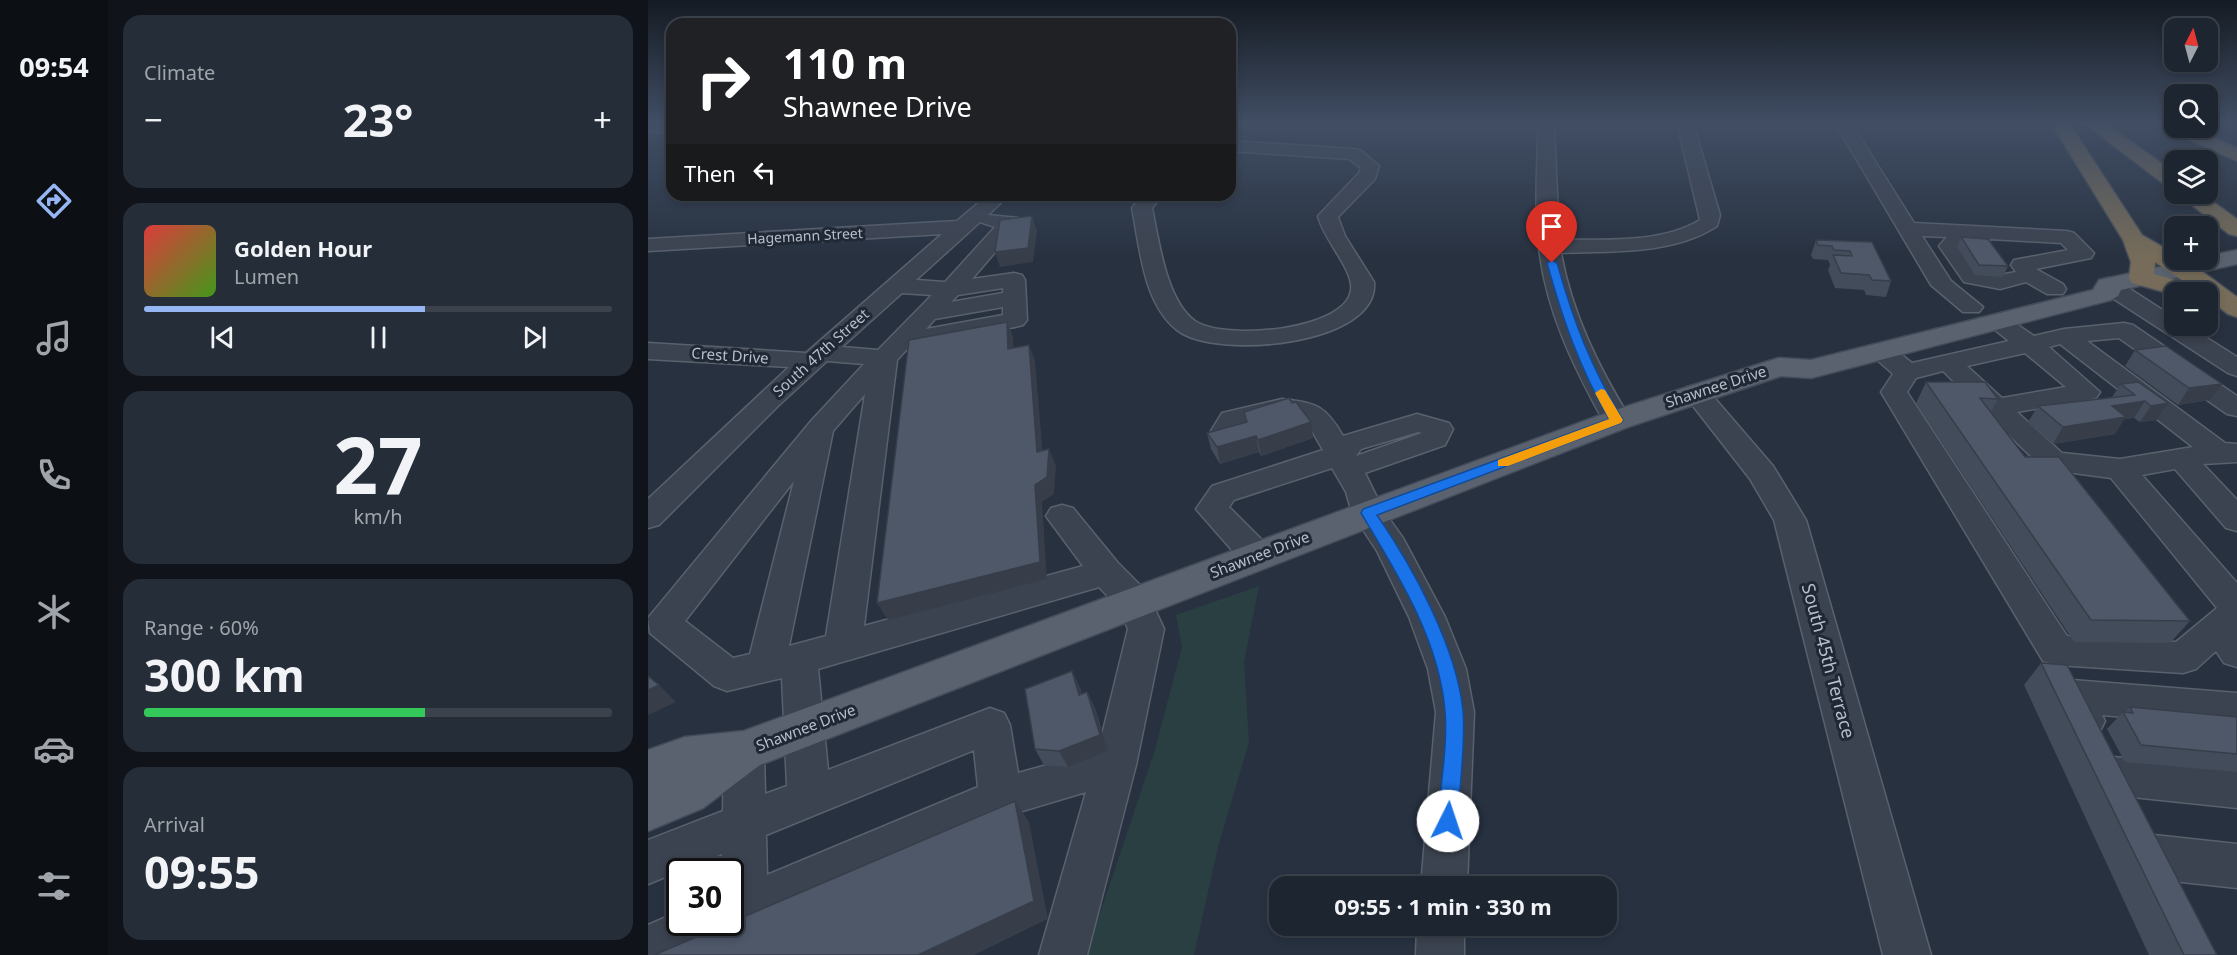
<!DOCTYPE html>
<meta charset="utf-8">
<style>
body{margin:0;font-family:"Noto Sans",sans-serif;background:#252d38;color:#f1f3f6;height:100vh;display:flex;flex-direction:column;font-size:22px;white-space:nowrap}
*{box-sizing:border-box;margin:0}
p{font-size:20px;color:#a0a5ab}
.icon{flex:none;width:33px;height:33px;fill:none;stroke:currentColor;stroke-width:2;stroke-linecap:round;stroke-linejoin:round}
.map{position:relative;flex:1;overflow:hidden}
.panel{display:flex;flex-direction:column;gap:15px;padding:15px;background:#10141a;width:540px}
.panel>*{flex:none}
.top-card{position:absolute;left:18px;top:18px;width:570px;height:183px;border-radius:18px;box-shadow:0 3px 9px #0003,0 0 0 2px #3b424c;background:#202124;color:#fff;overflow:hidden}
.needle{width:39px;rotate:6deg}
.buttons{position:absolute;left:1516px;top:18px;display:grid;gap:12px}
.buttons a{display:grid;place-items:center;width:54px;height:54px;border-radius:12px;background:#1d2530;box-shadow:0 3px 9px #0003,0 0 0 2px #3b424c;font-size:30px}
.speed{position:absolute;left:18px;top:858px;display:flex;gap:12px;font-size:30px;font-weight:700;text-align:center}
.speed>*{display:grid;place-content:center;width:78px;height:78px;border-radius:50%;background:#1d2530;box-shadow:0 3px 9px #0003,0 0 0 2px #3b424c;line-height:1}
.speed .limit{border:3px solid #111;border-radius:9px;background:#fff;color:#111}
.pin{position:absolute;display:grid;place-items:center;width:51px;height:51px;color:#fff;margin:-62px -26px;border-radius:50% 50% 50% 0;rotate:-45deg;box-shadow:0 0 6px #0007}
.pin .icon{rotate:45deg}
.me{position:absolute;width:66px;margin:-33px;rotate:4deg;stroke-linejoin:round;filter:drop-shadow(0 0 4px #0008)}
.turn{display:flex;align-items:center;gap:21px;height:126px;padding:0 18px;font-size:27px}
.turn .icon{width:78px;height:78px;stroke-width:2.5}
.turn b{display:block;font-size:42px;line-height:51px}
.then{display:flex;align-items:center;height:57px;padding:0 18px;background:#0003;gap:12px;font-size:22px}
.big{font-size:45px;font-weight:700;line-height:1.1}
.panel .widget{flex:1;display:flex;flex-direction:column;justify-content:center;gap:9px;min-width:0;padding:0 21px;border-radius:18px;background:#252d38}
.panel .dial{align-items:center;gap:0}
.dial b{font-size:78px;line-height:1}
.song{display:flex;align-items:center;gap:18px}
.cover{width:72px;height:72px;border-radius:9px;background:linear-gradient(135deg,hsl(0 70% 55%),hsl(100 70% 35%))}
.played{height:6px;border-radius:3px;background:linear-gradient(90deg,#95b5f3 60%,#3b424c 60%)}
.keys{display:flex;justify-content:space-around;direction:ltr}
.heat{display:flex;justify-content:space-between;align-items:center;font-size:33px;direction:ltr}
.charge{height:9px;border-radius:4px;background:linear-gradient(90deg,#34c759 60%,#3b424c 0)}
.trip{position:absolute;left:621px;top:876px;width:348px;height:60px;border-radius:18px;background:#1d2530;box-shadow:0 3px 9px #0003,0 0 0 2px #3b424c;font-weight:700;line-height:60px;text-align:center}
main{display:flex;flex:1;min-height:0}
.menu{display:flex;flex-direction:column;width:108px;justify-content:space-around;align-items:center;background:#0c0f13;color:#a0a5ab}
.menu .icon{width:42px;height:42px}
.menu .selected{color:#95b5f3}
.menu b{font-size:27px;color:#f1f3f6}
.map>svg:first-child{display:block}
</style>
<main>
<nav class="menu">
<b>09:54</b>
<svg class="icon selected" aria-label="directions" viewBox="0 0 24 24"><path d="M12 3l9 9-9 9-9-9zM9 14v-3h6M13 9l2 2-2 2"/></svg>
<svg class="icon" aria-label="music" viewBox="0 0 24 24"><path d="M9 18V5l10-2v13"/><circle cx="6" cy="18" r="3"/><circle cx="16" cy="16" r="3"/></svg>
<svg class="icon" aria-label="phone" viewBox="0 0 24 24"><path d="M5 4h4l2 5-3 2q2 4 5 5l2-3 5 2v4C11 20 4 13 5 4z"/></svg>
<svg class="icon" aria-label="climate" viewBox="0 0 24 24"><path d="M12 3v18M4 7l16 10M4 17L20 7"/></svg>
<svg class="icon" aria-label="car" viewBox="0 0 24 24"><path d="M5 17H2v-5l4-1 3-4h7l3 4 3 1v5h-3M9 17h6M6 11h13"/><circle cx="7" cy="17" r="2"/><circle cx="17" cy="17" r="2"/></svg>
<svg class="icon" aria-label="filters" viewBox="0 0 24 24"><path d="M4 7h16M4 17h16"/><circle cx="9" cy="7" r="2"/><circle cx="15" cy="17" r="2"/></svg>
</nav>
<section class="panel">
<div class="widget"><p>Climate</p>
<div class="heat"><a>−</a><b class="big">23°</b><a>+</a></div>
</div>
<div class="widget">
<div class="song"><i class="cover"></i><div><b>Golden Hour</b><p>Lumen</p></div></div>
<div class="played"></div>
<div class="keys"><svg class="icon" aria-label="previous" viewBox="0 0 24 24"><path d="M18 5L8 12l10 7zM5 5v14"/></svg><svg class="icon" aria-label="pause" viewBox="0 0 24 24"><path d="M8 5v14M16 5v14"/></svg><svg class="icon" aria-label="next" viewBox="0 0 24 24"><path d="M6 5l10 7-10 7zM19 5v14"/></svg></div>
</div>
<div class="widget dial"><b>27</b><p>km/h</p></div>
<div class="widget"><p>Range · 60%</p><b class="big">300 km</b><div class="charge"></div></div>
<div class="widget"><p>Arrival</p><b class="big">09:55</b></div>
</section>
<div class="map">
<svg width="1589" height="955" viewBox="0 0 1589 955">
<rect width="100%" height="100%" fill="#273140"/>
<!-- green -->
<path fill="#2a3f42" d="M611 586 596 662 601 742 570 847 546 955H438L506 753 534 647 528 615Z"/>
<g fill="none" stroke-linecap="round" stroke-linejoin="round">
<defs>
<path id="minor" d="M0 123 24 124V134L0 131Z
M890 123H906L911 240C955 239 1013 244 1052 220L1029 123H1045L1072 215 1069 226C1025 255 963 251 913 253 924 314 951 368 983 420L979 426 969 429 959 426 955 420C925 366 898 310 891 248 886 207 890 165 890 123Z
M1187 123H1203L1266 223 1419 231 1426 233 1446 253 1443 258 1388 269 1415 284 1418 289 1415 294H1399L1378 282 1352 289 1316 282 1291 246 1299 237 1274 236 1303 281 1335 307 1331 312H1315L1283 285ZM1342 239 1413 243 1420 250 1366 260 1363 265 1368 272 1352 275 1331 272 1313 247 1340 245Z
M582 141 706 149 712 150 731 166 727 179 690 217 697 236 726 282C732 346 566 360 529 330 495 303 492 248 484 208L494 195H514L504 208C511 241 518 300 547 321 575 341 698 331 703 290 706 270 675 239 670 216L711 173 713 168 701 159 582 151Z
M340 195H361L340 215 370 218 373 222 324 279 366 273 374 275 377 280 379 320 375 325 367 327 261 347 249 360 216 626 435 566 398 516 403 508 414 505 425 508 470 563 499 592 516 629 488 765 439 955H391L438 792 358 816 113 924 82 937 79 936 41 955H0V925L32 911V922H82V872H74V854L0 884V840L75 811 76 751 82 738 96 733 110 738 116 751 117 794 139 786 134 678 79 691 66 686 2 633 0 618 163 421 216 364 179 361 130 406 11 525 0 528V499L141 367 0 359V343L158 353 294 234 0 251V239L309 221ZM332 222 347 227 297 282 268 280ZM355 288V293L303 302 310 295ZM254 293 284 295 230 350 194 347ZM355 307V315L278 329 287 319ZM217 394 178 636 141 646 185 431ZM146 481 102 654 85 658 37 621ZM451 587 472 609 480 629 450 751 370 773 362 725 356 713 342 708 180 770 170 669ZM326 750 330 787 119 875 118 835Z
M1460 278 1468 280 1527 318V326H1540L1589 357V376L1580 373 1452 290 1449 285 1452 280Z
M1349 315 1358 317 1386 336 1416 329 1476 323 1485 325 1589 396V416L1579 414 1471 338 1439 341 1577 443 1589 444V462L1555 464 1589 500V531L1578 528 1527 469 1494 475 1589 583V667L1576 663 1568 651 1548 669 1535 673 1408 665 1395 661 1233 392 1245 374 1219 351 1223 346C1240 341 1251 353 1264 363L1361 341 1337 322 1340 317ZM1412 344 1545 447 1472 459 1414 453 1369 412 1439 400 1448 398 1452 392 1401 347ZM1377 353 1418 387 1354 398 1319 366ZM1295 371 1396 469 1463 478 1569 608 1528 642 1419 636 1259 392 1268 378Z
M1048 385 1057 387 1125 466 1158 520 1283 955H1235L1126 520 1102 479 1035 393 1039 387Z
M634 399C669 403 678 406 695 436L769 414 801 423 805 429 797 445 717 473 735 510 755 538 797 617 818 669 826 712 819 886H773L788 712 780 669 761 617 729 551 704 513 698 492 684 468 586 500 581 507 621 547 626 556 621 565 609 568 597 565 548 509 564 486 675 450 660 424 634 415 594 425 591 431 597 444 593 451 583 453 573 451 563 431 574 413ZM770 432 774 433 708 456 713 449Z
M1424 680 1589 693V727L1454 715 1457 721 1451 733 1437 738 1423 733 1405 696 1410 684Z
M1465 757 1589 768V808L1465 795 1450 790 1444 776 1450 762Z
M1506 835 1589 844V888L1506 879 1490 873 1484 857 1490 841Z
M769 926H816V955H768Z"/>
<path id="major" d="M1589 250V264L1473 290 1470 296 1463 300 1163 378 1133 376 980 427 112 765 55 808 0 831V750L37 737 96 731 958 413 1121 361 1131 358 1163 360 1445 290 1451 280 1544 260H1560V256Z"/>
<path id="highway" d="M1403 123H1421L1494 235 1527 254V260H1536L1544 264 1589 297V317L1580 314 1560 299V292H1527V295L1484 283 1481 278 1483 262 1475 240ZM1507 262 1538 283 1506 274Z
M1436 123H1457L1527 173V189L1520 187Z
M1527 123V128H1544L1589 148V161L1524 132 1521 128Z
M1530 194H1554L1589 219V236L1581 234Z"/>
</defs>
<!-- minor casing -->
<use href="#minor" stroke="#59616d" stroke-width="3"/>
<!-- major casing -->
<use href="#major" stroke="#454c59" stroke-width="3"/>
<!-- highway casing -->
<use href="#highway" stroke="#464e5a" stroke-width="3"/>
<!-- minor -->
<use href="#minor" fill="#3c4350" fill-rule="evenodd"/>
<!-- major -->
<use href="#major" fill="#5a6270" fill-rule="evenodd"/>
<!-- highway -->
<use href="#highway" fill="#766c59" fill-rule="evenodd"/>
</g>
<!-- wall -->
<path fill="#434c5a" d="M1313 237 1360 266 1355 277 1327 275 1309 247Z
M1168 240 1224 242 1243 281 1238 297 1218 295 1216 290 1187 288 1180 270 1182 265 1180 260 1165 259 1163 255Z
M1487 350 1562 400 1530 405 1477 366Z
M1278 382 1350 399 1343 412 1377 457 1542 621 1522 643 1426 642 1268 403Z
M1473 384 1520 403 1509 420 1492 422 1486 418 1476 419 1467 434 1405 444 1380 422 1390 406 1464 397Z
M596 412 665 438 613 456 611 452 572 464 563 449 559 433 598 422Z
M1393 663 1569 955H1501L1376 685Z
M424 671 432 688 434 694 439 692 447 708 460 751 420 767 396 765 387 749Z
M1482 707 1589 717V772L1477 762 1459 729 1475 712H1477Z"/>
<!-- shaded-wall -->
<path fill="#373e4a" d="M384 216 389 231 385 262 352 267 347 252Z
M359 322 365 337 366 365 360 349Z
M381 345 387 361 396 469 389 452Z
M1574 384 1562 400 1530 405 1541 388Z
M1497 401 1486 418 1476 419 1467 434 1405 444 1415 427 1464 406Z
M1520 403 1509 420 1492 422 1503 406Z
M663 422 665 438 613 456 610 440Z
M608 436 611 452 572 464 569 447Z
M401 449 408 466 406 494 394 502 399 579 240 620 229 603 387 485Z
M424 671 432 688 439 712 431 695Z
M11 685 28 702 0 715V690Z
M439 692 447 708 460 751 420 767 411 751Z
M367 801 381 822 400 919 326 955H270Z"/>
<!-- building -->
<path fill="#4e5869" stroke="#373e4a" stroke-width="1.5" d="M384 216 380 248 347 252 352 220Z
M1313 237 1340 239 1360 266 1331 265Z
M1168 240 1224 242 1243 281 1224 280 1221 275 1193 273 1185 255 1204 256 1202 251 1186 250 1184 246 1170 245Z
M359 322 360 349 381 345 389 452 401 449 399 477 387 485 392 562 229 603 261 340Z
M1518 346 1574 384 1541 388 1487 350Z
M1278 382H1337L1350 399 1332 398 1377 457H1411L1542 621 1443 620Z
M1490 382 1520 403 1503 406 1497 401 1464 406 1478 417 1415 427 1390 406 1487 395 1473 384Z
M641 398 644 403 648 402 663 422 610 440 608 436 569 447 559 433 599 422 596 412Z
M1393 663 1419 665 1569 955H1536Z
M424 671 431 695 439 692 452 735 411 751 387 749 377 689Z
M0 676 11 685 0 690Z
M1482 707 1589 717V754L1493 745 1475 712 1485 713Z
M367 801 386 901 270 955H6Z"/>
<!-- sky -->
<linearGradient id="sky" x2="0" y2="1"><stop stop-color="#151b23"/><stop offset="0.48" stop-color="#414e64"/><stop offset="1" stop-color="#414e64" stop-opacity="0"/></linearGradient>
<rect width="1589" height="257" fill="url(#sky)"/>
<!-- route -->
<path fill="#1a73e8" stroke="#114b97" stroke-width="1.5" d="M904 260 909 263C926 323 943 367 975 420L973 423 729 515C765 567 809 648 815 711 818 745 811 787 810 821L807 828 800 831 793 828 790 821C792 788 800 743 797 711 791 639 749 573 713 513L715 509 961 419C931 367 915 320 899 263Z"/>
<!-- slow -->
<path fill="#f59e0b" d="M953 389 957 390 975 420 973 423 860 466H850V460L961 419 947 393Z"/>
<g text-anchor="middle" stroke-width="6" stroke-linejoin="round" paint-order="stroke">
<!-- far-street labels -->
<g font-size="14" fill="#b8bfca" stroke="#202835">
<text transform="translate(157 236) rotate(-3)" y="5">Hagemann Street</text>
</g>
<!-- street labels -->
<g font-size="15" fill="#b8bfca" stroke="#202835">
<text transform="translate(173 353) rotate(-42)" y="5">South 47th Street</text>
<text transform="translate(82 356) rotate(4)" y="5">Crest Drive</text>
<text transform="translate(1068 387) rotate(-18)" y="5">Shawnee Drive</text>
<text transform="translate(612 555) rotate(-21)" y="5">Shawnee Drive</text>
<text transform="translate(158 728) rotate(-21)" y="5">Shawnee Drive</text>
</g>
<!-- near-street labels -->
<g font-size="18" fill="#b8bfca" stroke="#202835">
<text transform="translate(1180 661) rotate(75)" y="6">South 45th Terrace</text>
</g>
</g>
</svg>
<div class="buttons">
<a><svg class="needle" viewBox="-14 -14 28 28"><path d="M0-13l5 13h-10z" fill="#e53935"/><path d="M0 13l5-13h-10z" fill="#a0a5ab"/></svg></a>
<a><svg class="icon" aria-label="search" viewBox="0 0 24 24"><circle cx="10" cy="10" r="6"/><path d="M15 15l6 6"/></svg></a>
<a><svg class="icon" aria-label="layers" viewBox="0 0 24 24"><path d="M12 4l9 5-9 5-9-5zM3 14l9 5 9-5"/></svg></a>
<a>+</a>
<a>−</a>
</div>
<div class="speed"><div class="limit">30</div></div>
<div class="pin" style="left:904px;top:263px;background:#d93025"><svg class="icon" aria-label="arrive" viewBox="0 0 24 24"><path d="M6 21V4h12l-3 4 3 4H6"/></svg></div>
<svg class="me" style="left:800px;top:821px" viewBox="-20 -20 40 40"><circle r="19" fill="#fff"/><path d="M0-13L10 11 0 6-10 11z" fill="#1a73e8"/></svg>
<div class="trip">09:55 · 1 min · 330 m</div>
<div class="top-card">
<div class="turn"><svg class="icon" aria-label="right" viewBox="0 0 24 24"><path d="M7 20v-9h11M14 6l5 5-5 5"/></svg><div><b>110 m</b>Shawnee Drive</div></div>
<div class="then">Then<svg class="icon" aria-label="left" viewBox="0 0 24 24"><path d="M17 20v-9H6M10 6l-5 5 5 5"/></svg></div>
</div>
</div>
</main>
